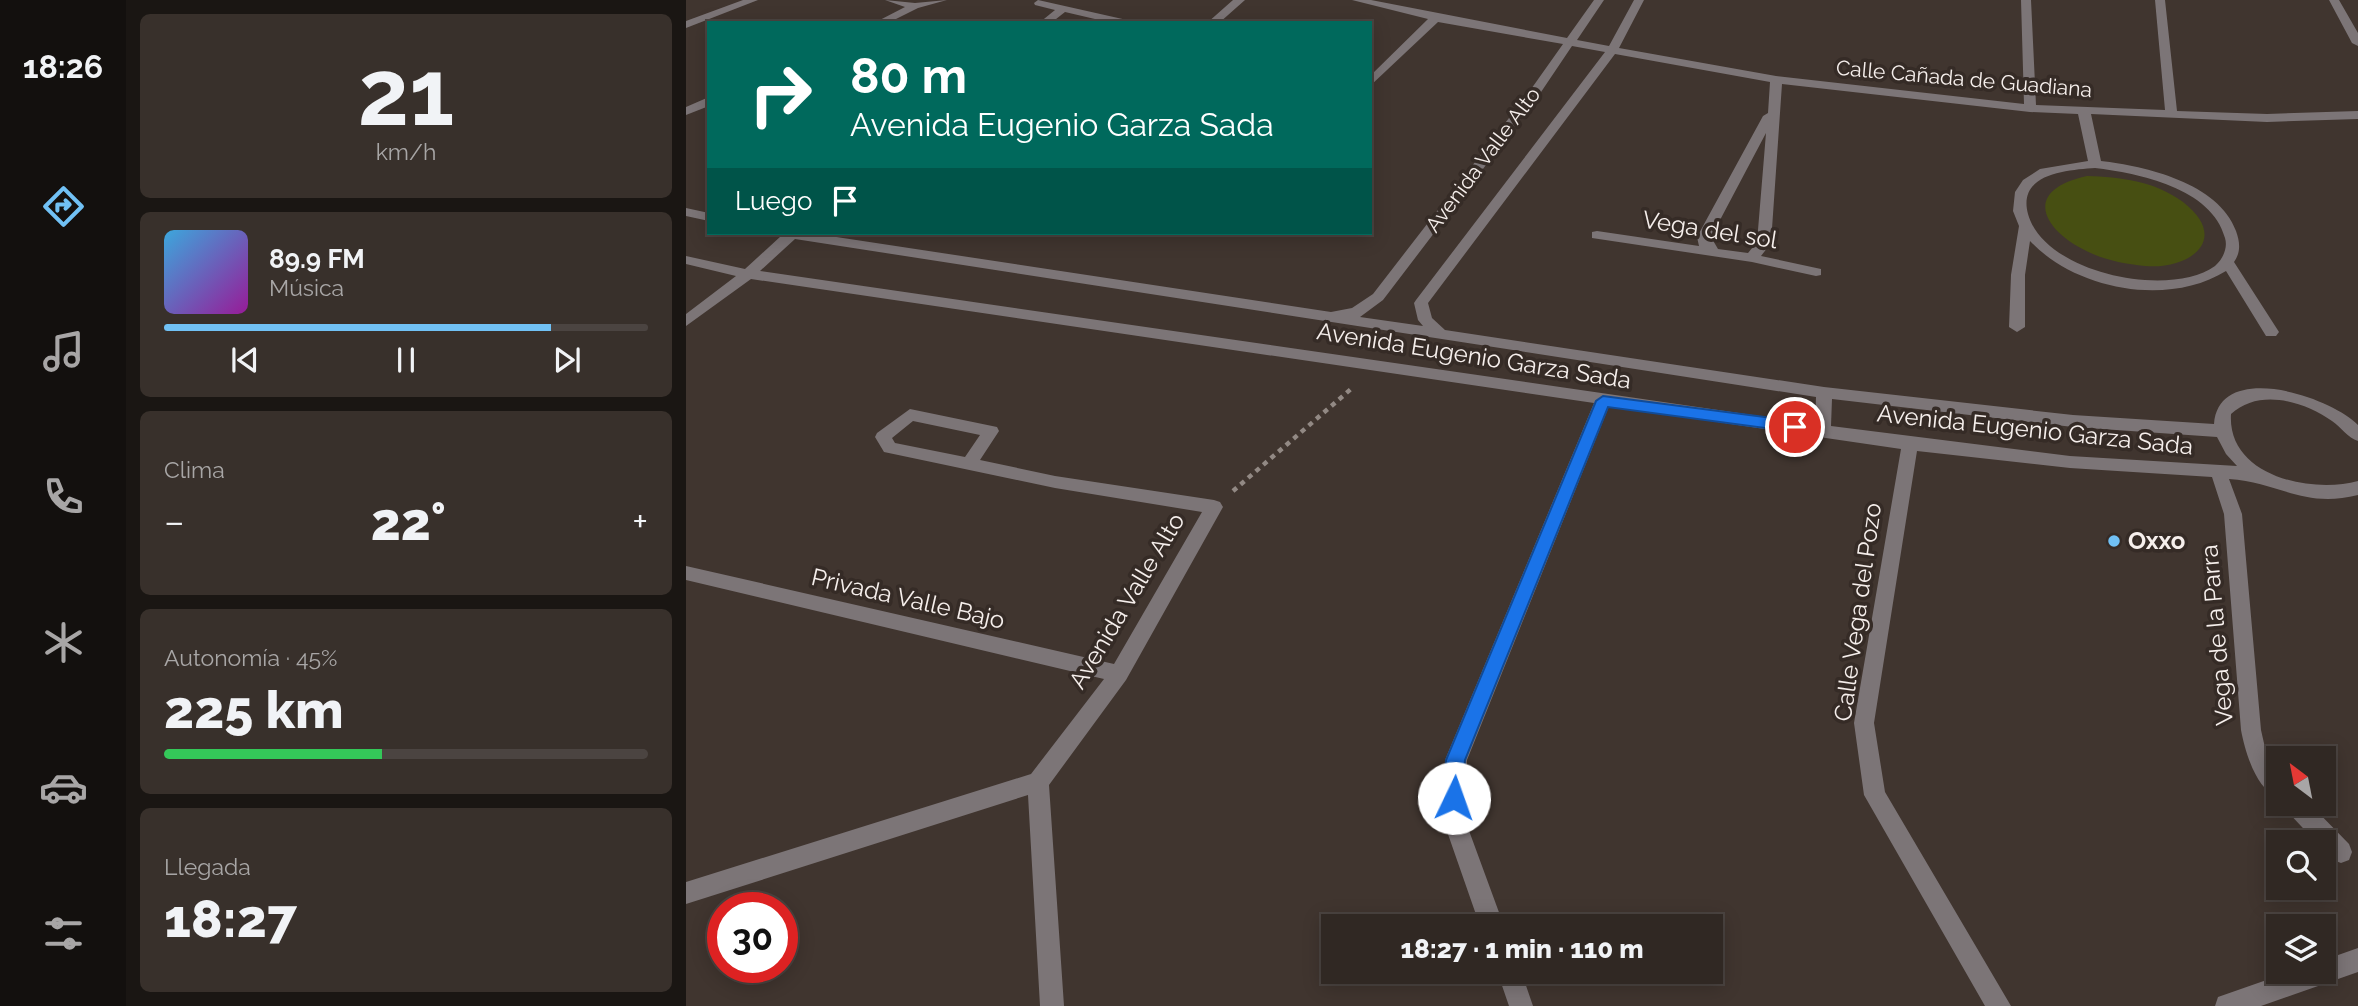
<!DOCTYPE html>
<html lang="es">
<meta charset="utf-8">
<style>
body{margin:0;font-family:Raleway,sans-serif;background:#38302b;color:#f1f3f6;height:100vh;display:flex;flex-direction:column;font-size:26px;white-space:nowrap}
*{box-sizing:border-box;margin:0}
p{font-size:23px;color:#a8a6a6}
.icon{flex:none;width:38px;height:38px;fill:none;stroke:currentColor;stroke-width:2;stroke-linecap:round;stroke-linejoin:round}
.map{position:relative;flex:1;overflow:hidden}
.details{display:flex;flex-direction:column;gap:14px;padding:14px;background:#1a1613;width:560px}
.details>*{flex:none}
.guide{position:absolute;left:21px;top:21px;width:665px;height:214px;border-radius:0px;box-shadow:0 4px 18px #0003,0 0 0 2px #4b4441;background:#00695c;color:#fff;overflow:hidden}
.needle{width:46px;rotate:328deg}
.buttons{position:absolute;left:1580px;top:746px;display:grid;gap:14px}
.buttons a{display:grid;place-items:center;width:70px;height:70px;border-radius:0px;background:#302823;box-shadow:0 4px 18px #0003,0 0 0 2px #4b4441;font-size:35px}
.speed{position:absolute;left:21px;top:892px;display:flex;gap:14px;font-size:35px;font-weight:700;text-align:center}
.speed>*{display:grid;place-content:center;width:91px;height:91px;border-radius:50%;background:#302823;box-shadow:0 4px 18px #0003,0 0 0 2px #4b4441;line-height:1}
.speed .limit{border:10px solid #d22;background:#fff;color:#111}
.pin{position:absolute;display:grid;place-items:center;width:60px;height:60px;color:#fff;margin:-30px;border:4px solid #fff;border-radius:50%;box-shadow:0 2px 7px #0007}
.me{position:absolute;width:77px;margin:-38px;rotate:3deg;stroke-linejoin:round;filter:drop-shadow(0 0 5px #0008)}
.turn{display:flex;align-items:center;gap:24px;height:147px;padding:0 28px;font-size:32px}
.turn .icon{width:91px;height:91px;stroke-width:2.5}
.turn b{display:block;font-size:49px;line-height:60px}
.then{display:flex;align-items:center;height:66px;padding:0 28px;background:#0003;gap:14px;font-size:26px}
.big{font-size:52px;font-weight:800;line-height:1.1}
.details .card{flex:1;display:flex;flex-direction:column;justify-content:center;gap:10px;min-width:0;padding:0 24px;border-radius:10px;background:#38302b}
.details .dial{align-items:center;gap:0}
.dial b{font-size:91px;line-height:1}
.song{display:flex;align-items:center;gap:21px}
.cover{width:84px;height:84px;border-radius:10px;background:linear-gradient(135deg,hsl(200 70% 55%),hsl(300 70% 35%))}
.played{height:7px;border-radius:4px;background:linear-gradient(90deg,#71c1f5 80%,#4b4441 80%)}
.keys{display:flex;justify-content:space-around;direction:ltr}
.heat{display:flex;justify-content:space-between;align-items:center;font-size:38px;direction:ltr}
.charge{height:10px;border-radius:5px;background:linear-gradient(90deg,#34c759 45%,#4b4441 0)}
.trip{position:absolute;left:635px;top:914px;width:402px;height:70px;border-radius:0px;background:#302823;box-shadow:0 4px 18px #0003,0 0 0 2px #4b4441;font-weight:800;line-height:70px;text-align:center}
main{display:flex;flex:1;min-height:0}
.dock{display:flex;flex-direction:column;width:126px;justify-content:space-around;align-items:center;background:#13100e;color:#a8a6a6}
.dock .icon{width:49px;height:49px}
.dock .current{color:#71c1f5}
.dock b{font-size:32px;color:#f1f3f6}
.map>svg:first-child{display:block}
</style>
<main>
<nav class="dock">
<b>18:26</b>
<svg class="icon current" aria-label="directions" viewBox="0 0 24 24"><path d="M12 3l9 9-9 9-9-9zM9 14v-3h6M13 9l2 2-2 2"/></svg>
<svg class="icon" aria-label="music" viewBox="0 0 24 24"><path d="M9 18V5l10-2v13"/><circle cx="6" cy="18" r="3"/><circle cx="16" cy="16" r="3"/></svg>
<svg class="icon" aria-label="phone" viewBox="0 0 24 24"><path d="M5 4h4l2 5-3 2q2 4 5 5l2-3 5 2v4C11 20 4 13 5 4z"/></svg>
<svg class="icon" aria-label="climate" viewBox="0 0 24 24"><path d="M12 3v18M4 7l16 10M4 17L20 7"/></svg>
<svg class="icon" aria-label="car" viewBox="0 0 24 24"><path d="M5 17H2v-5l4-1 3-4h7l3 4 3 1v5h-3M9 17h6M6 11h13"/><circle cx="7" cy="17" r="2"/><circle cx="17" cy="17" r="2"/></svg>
<svg class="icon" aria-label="filters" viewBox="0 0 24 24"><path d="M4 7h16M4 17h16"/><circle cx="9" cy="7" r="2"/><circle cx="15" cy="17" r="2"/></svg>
</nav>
<section class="details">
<div class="card dial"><b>21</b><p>km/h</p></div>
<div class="card">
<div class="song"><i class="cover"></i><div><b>89.9 FM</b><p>Música</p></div></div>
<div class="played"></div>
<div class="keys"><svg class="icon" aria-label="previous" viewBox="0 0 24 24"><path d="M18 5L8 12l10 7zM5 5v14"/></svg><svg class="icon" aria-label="pause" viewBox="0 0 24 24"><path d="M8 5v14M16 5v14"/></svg><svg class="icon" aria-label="next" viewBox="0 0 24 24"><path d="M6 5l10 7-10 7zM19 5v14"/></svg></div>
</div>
<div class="card"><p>Clima</p>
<div class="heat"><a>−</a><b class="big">22°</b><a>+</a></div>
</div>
<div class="card"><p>Autonomía · 45%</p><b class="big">225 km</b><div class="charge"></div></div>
<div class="card"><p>Llegada</p><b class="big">18:27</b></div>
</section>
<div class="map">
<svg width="1672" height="1006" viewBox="0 0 1672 1006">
<rect width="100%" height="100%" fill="#40352f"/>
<!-- green -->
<path fill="#474f12" d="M1401 176C1434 177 1469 181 1497 202 1545 239 1504 270 1459 266 1441 264 1423 261 1407 254 1359 234 1332 191 1401 176Z"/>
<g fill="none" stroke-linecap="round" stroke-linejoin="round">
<!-- path -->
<path stroke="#928984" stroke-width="4.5" stroke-dasharray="5 5" stroke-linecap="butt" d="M547 491 665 389"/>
<!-- minor -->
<path fill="#7c7577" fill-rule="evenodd" d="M57 0H72L0 28V21Z
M199 0 229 3 261 0 232 8 202 23H188L219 7Z
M352 0 441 20 446 23H426L379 12 365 23H353L369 10 349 5 348 3Z
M547 0H559L533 23H521Z
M666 0H685L881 38 908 0H918L891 40 923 46 948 0H958L933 48 1090 76 1338 104 1335 0H1345L1350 105 1479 110 1469 0H1479L1491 111 1581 114 1672 111V119L1581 122 1405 114 1415 161C1459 166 1533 183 1550 231 1554 242 1555 252 1548 262L1593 332 1590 336H1580L1540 271C1482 307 1390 290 1344 241L1339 275V327L1331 332 1323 327 1325 275 1333 226 1327 211 1329 192 1337 180 1354 169 1402 161 1392 114 1344 112 1096 84 1085 243 1075 256 1135 269V275L1130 276 1066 262 906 238V232L911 231 1013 246 1011 237 1077 116 1082 113 1084 82 929 54 742 303 746 318 759 330 1138 387 1387 415 1528 424C1533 360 1644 396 1672 425V441C1662 438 1655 427 1646 421 1618 401 1573 388 1545 414 1541 476 1625 494 1672 481V495C1617 509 1593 482 1543 479L1556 514 1575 730 1580 752 1592 770V797C1570 790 1559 751 1555 730L1538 514 1526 477 1384 468 1231 451 1188 723 1199 792 1325 1006H1299L1178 795 1168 723 1215 449 923 406 781 760 778 817 818 926H794L756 817 759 760 908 403 65 279 0 326V314L50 276 0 264V256L59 269 95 236 91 233H124L645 312 666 308 687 294 843 92 877 44 752 22 684 86V76L742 19ZM886 46 919 52 730 300 728 303 732 320 737 326 674 317 697 300 851 98ZM1080 133 1071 242 1062 253 1032 249 1025 237ZM1409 168C1452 173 1526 188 1539 238 1542 248 1537 259 1529 266 1483 299 1358 273 1342 214 1331 173 1382 170 1409 168ZM109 239 1130 397 1129 424 74 271ZM1146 399 1387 427 1531 437 1540 454 1551 466 1384 456 1145 426Z
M1643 0H1653L1672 33V46L1666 43Z
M23 97V106L0 115V107Z
M0 208 23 213V221L0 216Z
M224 409 311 427 313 431 294 460 369 476 528 500 534 502 537 507 440 680 363 785 378 1006H354L342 795 0 904V882L345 774 418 679 0 580V566L428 664 516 512 369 488 198 452 189 437 191 433ZM227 421 294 435 279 457 209 443 206 438Z
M1597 803H1623L1663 844 1666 852 1663 860 1655 863 1647 860 1638 850V842H1630L1600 810Z
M1672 948V972L1575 1006H1529L1532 997 1606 971H1638V960Z
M811 971H835L847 1006H823Z"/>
</g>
<!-- route -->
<path fill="#1a73e8" stroke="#114b97" stroke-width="2" d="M917 396 1109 421 1117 427 1109 432 922 407 779 760 775 805 768 807 761 805 758 798 760 760 910 401Z"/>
<!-- markers -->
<circle fill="#71c1f5" stroke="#352b26" stroke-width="2.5" cx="1428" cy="541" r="7"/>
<g text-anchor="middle" stroke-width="7" stroke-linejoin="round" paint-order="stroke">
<!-- far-street labels -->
<g font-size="21" fill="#f6efec" stroke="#352b26">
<text transform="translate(1278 79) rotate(5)" y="7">Calle Cañada de Guadiana</text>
<text transform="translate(797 160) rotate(-53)" y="7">Avenida Valle Alto</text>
</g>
<!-- street labels -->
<g font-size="24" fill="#f6efec" stroke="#352b26">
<text transform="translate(1024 230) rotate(9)" y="8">Vega del sol</text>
<text transform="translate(788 356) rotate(9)" y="8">Avenida Eugenio Garza Sada</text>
<text transform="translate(1349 430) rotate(6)" y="8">Avenida Eugenio Garza Sada</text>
<text transform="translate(222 599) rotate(13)" y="8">Privada Valle Bajo</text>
<text transform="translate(441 601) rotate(-59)" y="8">Avenida Valle Alto</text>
<text transform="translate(1172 612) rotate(-82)" y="8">Calle Vega del Pozo</text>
<text transform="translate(1531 635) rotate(-95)" y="8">Vega de la Parra</text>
</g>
<!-- poi labels -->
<g font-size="24" font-weight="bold" fill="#f6efec" stroke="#352b26" text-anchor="start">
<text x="1442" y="549">Oxxo</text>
</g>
</g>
</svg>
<div class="buttons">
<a><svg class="needle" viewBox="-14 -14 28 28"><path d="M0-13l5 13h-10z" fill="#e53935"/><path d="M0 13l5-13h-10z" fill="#a8a6a6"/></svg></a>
<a><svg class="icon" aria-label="search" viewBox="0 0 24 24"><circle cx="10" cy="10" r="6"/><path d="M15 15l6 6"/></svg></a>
<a><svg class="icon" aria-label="layers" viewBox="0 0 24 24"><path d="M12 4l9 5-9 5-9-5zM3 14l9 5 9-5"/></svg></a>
</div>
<div class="speed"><div class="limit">30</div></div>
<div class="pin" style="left:1109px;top:427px;background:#d93025"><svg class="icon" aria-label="arrive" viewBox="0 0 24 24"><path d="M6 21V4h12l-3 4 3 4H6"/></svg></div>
<svg class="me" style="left:768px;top:798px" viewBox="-20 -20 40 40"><circle r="19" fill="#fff"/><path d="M0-13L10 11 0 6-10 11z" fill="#1a73e8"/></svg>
<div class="trip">18:27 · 1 min · 110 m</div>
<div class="guide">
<div class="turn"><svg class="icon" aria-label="right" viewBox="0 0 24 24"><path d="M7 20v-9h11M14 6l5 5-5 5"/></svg><div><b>80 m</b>Avenida Eugenio Garza Sada</div></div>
<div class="then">Luego<svg class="icon" aria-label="arrive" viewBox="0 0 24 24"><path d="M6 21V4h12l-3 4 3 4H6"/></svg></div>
</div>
</div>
</main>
